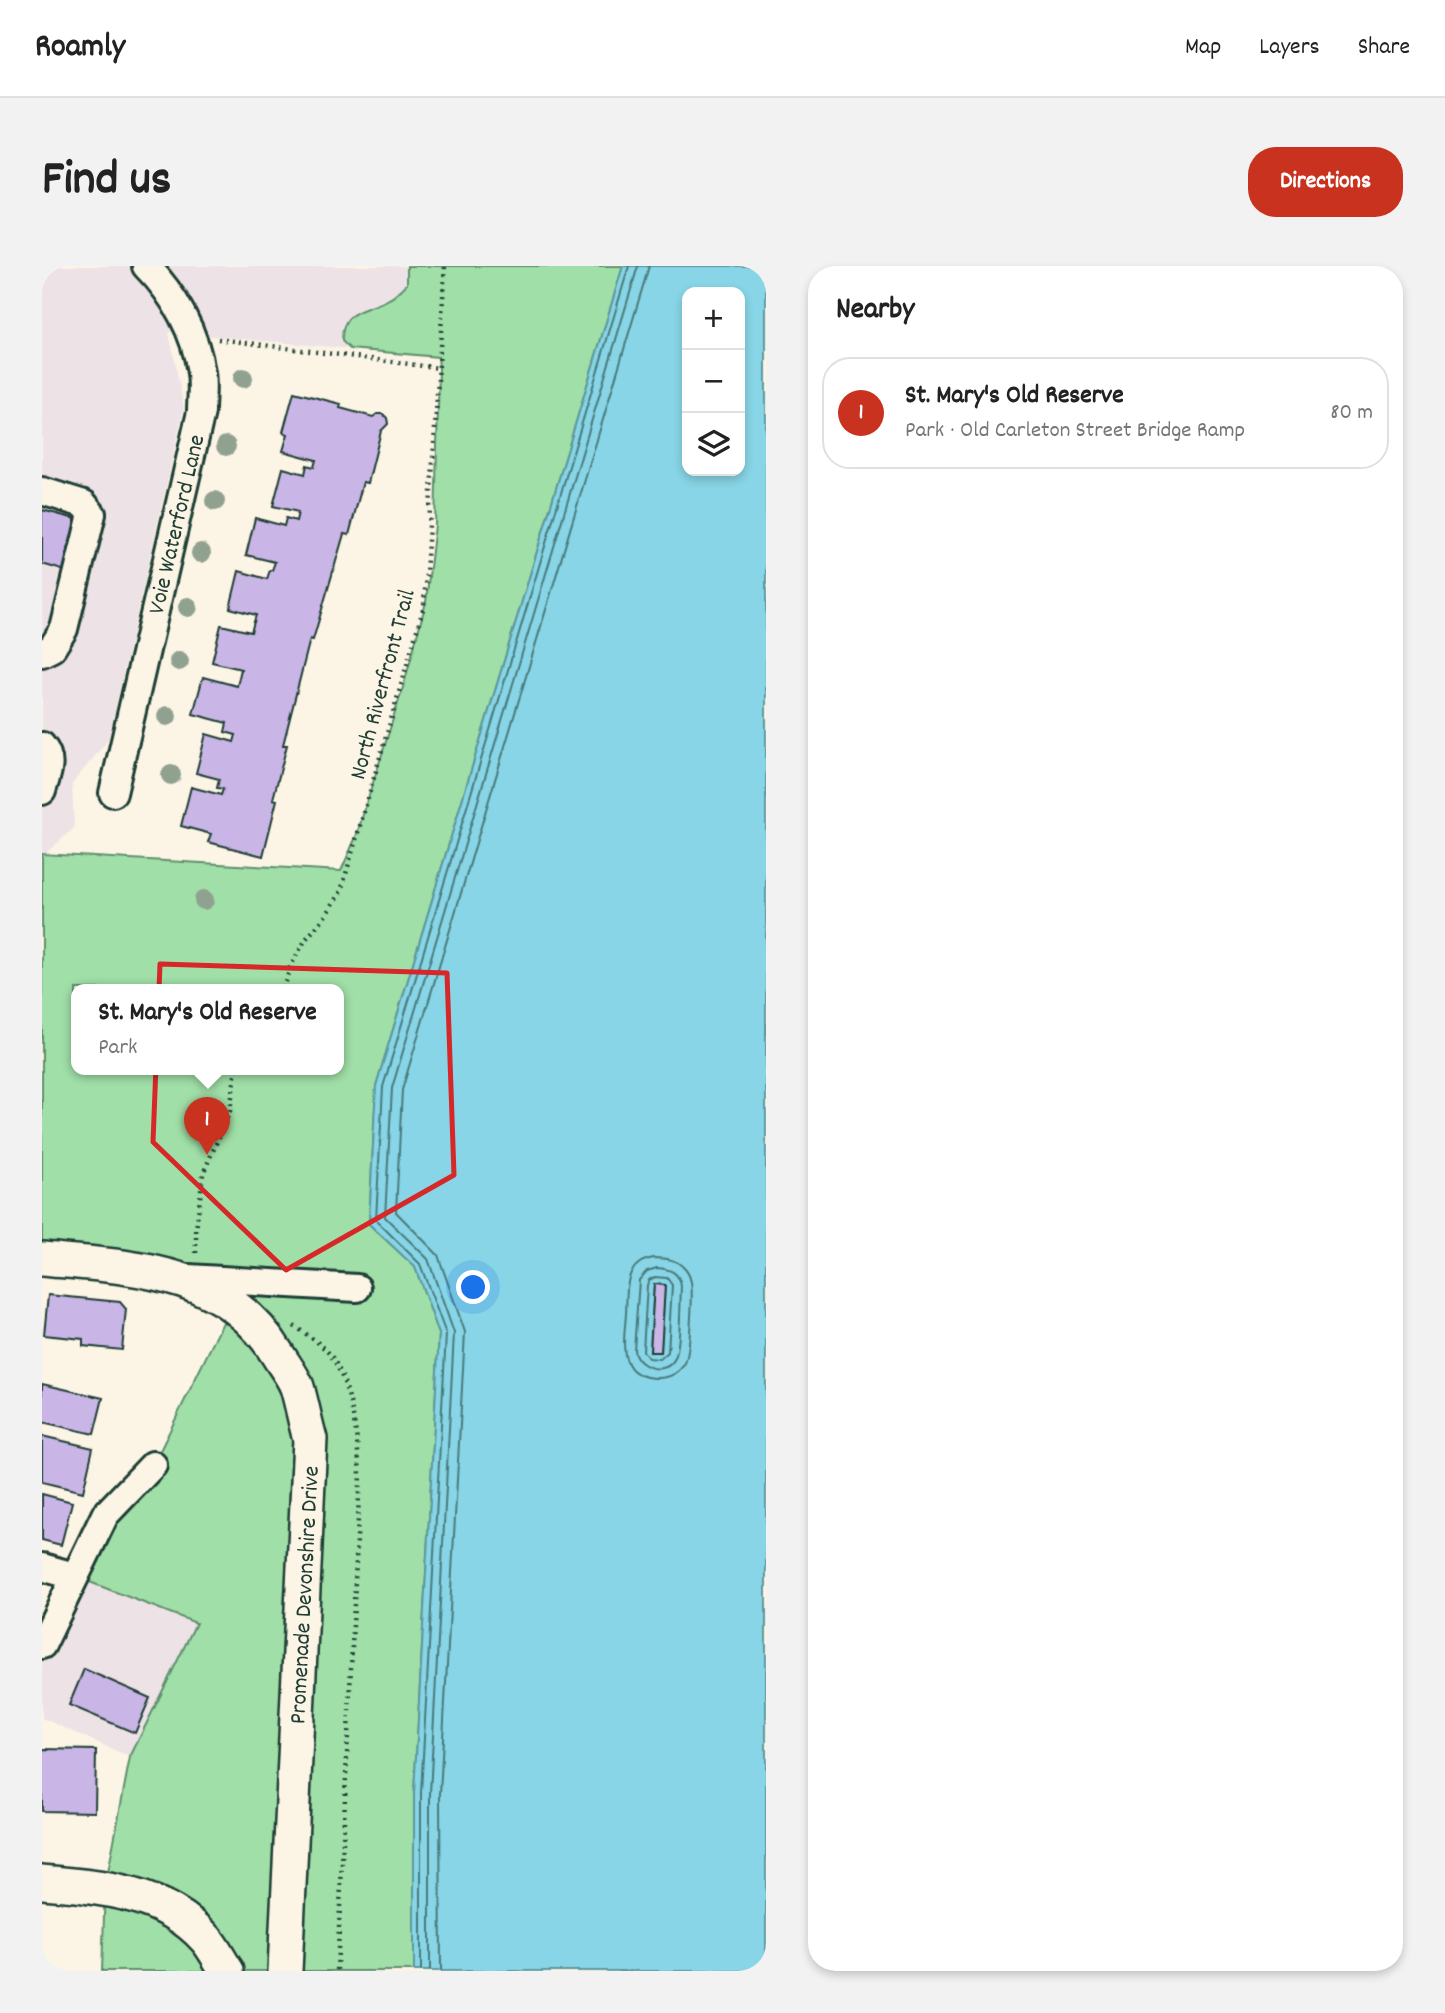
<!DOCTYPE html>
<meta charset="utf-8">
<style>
:root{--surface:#fff;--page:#f2f2f2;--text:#222;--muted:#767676;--line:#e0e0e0;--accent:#c8321e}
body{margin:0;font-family:Dekko,sans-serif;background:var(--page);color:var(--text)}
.controls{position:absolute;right:21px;top:21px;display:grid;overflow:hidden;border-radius:14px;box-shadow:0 4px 10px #0003}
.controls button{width:63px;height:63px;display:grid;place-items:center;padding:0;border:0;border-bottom:2px solid var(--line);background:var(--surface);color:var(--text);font:35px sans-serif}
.you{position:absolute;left:432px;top:1022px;width:24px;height:24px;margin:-18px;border:5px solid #fff;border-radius:50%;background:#1a73e8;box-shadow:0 0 0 10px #1a73e833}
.badge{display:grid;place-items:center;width:46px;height:46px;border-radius:50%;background:var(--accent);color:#fff;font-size:23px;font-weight:700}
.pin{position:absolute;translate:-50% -58px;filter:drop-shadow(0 2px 4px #0008)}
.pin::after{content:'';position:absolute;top:37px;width:24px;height:21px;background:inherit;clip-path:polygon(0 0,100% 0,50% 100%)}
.popup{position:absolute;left:29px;top:718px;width:273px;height:91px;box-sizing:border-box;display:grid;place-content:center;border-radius:14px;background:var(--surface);filter:drop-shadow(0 2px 5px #0005);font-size:23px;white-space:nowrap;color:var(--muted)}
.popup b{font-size:26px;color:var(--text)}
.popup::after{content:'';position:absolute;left:50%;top:100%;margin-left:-14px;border:14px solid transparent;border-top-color:var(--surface)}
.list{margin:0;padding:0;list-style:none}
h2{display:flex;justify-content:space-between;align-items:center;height:91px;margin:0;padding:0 28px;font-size:30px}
h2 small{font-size:23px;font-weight:400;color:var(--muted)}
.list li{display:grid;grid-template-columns:46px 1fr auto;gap:21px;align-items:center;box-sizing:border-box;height:112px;margin:0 14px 14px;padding:0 14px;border:2px solid var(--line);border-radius:28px}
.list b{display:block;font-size:26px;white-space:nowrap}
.list p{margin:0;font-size:23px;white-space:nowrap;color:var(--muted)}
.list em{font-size:23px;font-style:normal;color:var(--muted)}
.icon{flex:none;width:38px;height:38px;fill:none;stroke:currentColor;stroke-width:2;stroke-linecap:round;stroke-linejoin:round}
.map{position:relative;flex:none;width:724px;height:1705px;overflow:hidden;border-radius:28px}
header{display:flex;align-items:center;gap:42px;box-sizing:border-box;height:98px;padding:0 35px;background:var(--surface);border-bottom:2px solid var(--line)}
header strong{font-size:33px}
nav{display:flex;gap:38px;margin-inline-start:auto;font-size:24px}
.intro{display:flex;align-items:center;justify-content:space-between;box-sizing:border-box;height:168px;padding:0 42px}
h1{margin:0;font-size:49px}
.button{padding:18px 32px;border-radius:28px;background:var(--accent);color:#fff;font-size:24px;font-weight:700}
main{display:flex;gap:42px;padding:0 42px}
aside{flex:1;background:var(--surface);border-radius:28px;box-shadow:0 4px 10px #0003}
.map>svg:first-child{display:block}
.built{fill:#ede2e5}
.green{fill:#a0dfa7;stroke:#608e6e;stroke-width:2;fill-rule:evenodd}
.water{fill:#87d5e6;stroke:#5d989f;stroke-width:2;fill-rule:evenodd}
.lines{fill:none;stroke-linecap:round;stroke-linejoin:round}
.shore{stroke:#497a7b;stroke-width:2}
.building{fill:#c9b5e6;stroke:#1f3d34;stroke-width:2}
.minor-casing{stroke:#1f3d34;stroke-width:32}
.major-casing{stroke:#1f3d34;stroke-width:38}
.path{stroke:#1f3d34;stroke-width:4.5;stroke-dasharray:2 5;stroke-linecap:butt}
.minor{stroke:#fcf5e5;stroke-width:26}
.major{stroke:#fcf5e5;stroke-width:33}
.tree{fill:#91a190}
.marked{fill:none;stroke:#d62828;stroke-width:5;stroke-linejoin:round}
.labels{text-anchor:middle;stroke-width:6;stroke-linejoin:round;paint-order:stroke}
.street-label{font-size:24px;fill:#1f3d34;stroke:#fcf5e5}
</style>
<header>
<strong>Roamly</strong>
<nav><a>Map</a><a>Layers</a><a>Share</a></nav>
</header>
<div class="intro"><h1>Find us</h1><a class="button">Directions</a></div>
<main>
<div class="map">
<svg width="724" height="1705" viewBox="0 0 724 1705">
<rect width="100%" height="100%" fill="#fcf5e5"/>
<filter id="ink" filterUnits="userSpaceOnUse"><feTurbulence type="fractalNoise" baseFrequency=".0143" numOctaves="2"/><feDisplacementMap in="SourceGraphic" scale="14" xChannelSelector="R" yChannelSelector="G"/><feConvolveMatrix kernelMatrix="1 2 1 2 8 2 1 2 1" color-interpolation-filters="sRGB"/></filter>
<g filter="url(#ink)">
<g class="built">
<polygon points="0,0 402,0 397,91 127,66 142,142 66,474 30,518 32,562 3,588 0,588"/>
<polygon points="32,1310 154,1357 88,1491 0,1452 0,1379"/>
</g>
<path class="green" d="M365,0H581L334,820L327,958L373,1001L397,1068L372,1527V1705H60L63,1622L88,1491L154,1357L32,1310L111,1199L190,1038L0,993V588L299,605L314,571L362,418L384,336L393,259L397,102L396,91L308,83L300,75C299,42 324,46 347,33C354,30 359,23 365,18ZM34,723H296V803H34Z"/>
<path class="water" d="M581,0H724V1705H372V1527L397,1068L373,1001L327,958L334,820ZM645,26H698V205H645ZM612,1018L623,1019L619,1086L608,1085Z"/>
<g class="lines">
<g class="shore">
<path d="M612,992C624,992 634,993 642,1002C646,1006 648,1011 649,1016C651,1028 648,1087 643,1097C637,1107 627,1112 616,1112C574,1112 582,1077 584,1048C585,1034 583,1017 590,1005C595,997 603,993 612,992Z"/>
<path d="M615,1002C628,1003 637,1006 639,1020C638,1036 639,1079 633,1092C624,1111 595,1102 592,1084L597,1014L605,1005Z"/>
<polygon points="613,1011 625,1012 630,1019 626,1086 618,1093 606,1092 601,1085 605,1019 607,1014"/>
<polyline points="379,1705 379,1527 404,1068 378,998 334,954 341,821 587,0"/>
<polyline points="388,1705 388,1528 412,1067 386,993 343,951 350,822 596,0"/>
<polyline points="399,1705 398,1528 423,1066 396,989 354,946 360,824 607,0"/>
</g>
</g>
<g class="building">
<polygon points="252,126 299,138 298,142 331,151 335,148 341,148 345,152 346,158 339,165 326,217 321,216 307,269 302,268 271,374 268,373 241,479 245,479 231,533 235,534 221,590 166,576 169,568 139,560 149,521 179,529 181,523 175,522 177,513 154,507 164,468 192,476 194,469 183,466 185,457 151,448 161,411 195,420 199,403 170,396 179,359 209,366 214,349 188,342 197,305 225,313 228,304 230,304 233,296 204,289 213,252 242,260 244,252 254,255 256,246 231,240 241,202 263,208 265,199 272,201 274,194 241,185 246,168 241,166"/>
<polygon points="0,244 41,255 27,306 0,298"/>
<polygon points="612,1018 623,1019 619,1086 608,1086"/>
<polygon points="6,1029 78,1036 84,1043 80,1084 41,1080 41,1073 2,1069"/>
<polygon points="0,1118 61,1132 52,1168 0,1156"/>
<polygon points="0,1170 51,1182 41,1226 0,1216"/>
<polygon points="0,1228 30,1236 19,1279 0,1274"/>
<polygon points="42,1403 108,1432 93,1467 27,1439"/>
<polygon points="0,1483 54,1484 53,1546 0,1545"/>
</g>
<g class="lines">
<defs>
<g id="minor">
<polyline points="0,225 42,238 50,248 22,363 10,382 0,387"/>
<path d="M0,480C12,495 5,508 0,525"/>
<path id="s1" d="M71,527L159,146C159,134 161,120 159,107C154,67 132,28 104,0"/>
<polyline points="146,1012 315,1022"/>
<polyline points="0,1301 32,1310"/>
<polyline points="0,1379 63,1249 111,1199"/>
</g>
<g id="major">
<path d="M0,993C89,1001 185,1003 236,1089C242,1099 251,1110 255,1121C260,1138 263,1156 268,1173L243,1705"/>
<path d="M0,1616C59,1621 122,1626 164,1673C172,1682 178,1695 185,1705"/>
</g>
</defs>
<use href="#minor" class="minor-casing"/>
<use href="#major" class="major-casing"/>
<g class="path">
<polyline points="176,73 397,102"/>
<polyline points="242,723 248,701 264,673 282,652 299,625 382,340 403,0"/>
<polyline points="154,987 154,964 161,908 188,845 194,803"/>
<path d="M252,1060C267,1070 284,1080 293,1096C311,1129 315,1171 318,1208L295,1705"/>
</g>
<use href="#minor" class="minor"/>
<use href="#major" class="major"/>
</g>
<g class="tree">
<circle cx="201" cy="112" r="10"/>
<circle cx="184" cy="180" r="10"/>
<circle cx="173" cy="235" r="10"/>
<circle cx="159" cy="287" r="10"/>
<circle cx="146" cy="341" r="10"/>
<circle cx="137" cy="395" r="10"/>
<circle cx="125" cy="450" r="10"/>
<circle cx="129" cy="509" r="10"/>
<circle cx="162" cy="634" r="10"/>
</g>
</g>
<path class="marked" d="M118,698L405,707L412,909L244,1004L111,876Z"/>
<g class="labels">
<g class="street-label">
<text dy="8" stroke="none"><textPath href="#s1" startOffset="276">Voie Waterford Lane</textPath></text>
<text transform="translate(339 418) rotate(-75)" y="8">North Riverfront Trail</text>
<text transform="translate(261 1329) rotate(-87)" y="8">Promenade Devonshire Drive</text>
</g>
</g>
</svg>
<div class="controls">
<button>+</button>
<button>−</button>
<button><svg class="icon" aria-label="layers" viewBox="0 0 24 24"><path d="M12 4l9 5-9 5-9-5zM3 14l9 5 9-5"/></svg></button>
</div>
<div class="you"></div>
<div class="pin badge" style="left:165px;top:889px">1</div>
<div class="popup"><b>St. Mary's Old Reserve</b>Park</div>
</div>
<aside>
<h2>Nearby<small></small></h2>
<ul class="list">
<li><span class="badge">1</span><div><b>St. Mary's Old Reserve</b><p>Park · Old Carleton Street Bridge Ramp</p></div><em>80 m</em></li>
</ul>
</aside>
</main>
